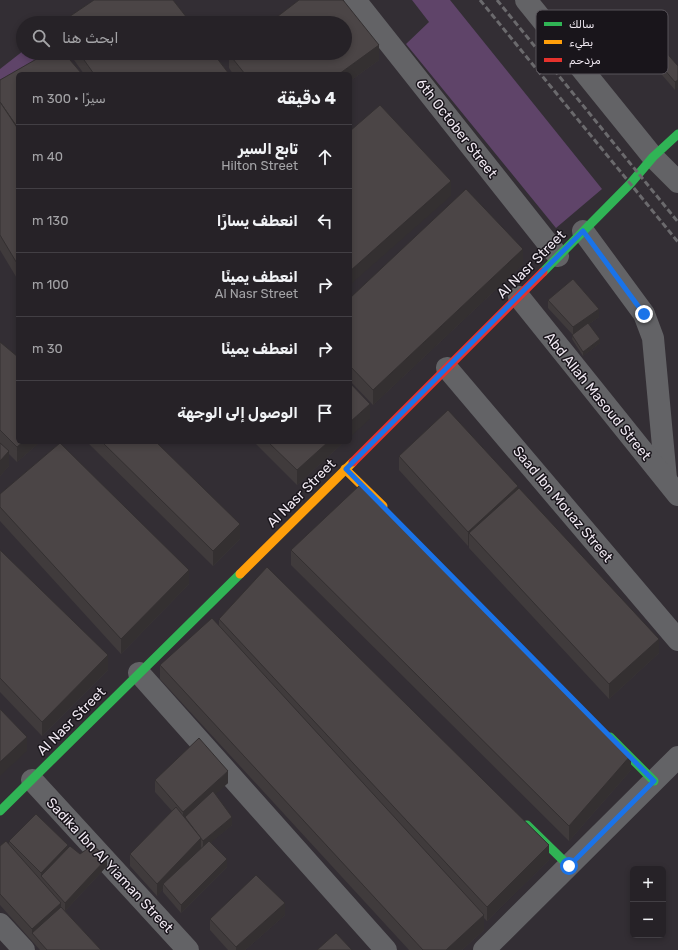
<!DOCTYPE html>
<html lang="ar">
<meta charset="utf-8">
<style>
:root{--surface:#262227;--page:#2e2a2f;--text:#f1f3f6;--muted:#a4a4a7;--line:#423f44}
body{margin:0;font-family:Rubik,"Noto Naskh Arabic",sans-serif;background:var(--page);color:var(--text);direction:rtl}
.controls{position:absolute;right:12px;bottom:12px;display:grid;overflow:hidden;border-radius:6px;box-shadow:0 2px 6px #0003}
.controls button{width:36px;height:36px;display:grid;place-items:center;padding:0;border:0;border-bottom:1px solid var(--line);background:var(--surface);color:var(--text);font:20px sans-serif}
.stop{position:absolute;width:12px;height:12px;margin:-9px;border:3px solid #1a73e8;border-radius:50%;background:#fff}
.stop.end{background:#1a73e8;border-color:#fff;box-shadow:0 1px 4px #0008}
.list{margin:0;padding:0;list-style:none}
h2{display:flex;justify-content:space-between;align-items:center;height:52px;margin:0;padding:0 16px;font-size:17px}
h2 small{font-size:13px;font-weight:400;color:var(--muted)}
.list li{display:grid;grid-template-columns:26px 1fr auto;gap:12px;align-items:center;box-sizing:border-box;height:64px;padding:0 16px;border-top:1px solid var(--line)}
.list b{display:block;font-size:15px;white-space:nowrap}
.list p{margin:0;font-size:13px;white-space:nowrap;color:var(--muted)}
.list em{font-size:13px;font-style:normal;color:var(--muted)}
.icon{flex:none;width:22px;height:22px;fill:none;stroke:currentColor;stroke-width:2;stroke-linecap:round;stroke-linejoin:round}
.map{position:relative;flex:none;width:678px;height:950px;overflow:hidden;direction:ltr}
.search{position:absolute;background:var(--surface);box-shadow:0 2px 6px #0003;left:16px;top:16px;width:336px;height:44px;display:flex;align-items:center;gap:10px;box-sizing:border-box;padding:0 14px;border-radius:22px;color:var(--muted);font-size:15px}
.panel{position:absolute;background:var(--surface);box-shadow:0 2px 6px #0003;left:16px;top:72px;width:336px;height:372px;border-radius:6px;direction:rtl}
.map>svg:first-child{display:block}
.green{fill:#5f4469}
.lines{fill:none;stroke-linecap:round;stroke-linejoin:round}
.street{stroke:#636366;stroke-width:22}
.fast{stroke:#30b455;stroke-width:9}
.slow{stroke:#ff9f0a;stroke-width:9}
.jam{stroke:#e5322d;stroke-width:9}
.rail{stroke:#6b6a6d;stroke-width:3;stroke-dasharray:6 3;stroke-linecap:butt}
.wall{fill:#403b3c}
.shaded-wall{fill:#343031}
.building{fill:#4b4546;stroke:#343031}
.route{stroke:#1a73e8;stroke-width:5}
.labels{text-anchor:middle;stroke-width:3;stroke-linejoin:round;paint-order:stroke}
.street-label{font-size:14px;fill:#eee7f0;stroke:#19151b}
.key{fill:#19151b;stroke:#59545b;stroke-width:1}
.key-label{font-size:11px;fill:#eee7f0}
</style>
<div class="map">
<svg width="678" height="950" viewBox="0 0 678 950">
<rect width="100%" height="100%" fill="#332e34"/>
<g class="green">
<polygon points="412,0 450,0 602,189 556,228 406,44 429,22"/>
<polygon points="23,51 23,53 56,53 18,74 0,90 0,69"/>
</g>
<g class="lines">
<g class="street">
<polyline points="355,0 558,256"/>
<polyline points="526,0 653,157 678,182"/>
<polyline points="583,231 644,314 653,338 666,479"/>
<polyline points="519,297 678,495"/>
<polyline points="447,368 678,640"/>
<polyline points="139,673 386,950"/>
<polyline points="32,780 188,950"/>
<polyline points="0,924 24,950"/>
<polyline points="484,950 678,757"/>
</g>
<g class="fast">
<polyline points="543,272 630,184 653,157 678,134"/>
<polyline points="610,737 654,781"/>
<polyline points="0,811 240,574"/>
<polyline points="527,825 569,866"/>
</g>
<g class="slow">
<polyline points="345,469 383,506"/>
<polyline points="240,574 353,462"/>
</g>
<polyline class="jam" points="353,462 543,272"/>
<g class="rail">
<polyline points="480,0 678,242"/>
<polyline points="497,0 678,222"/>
</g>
</g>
<g class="wall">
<polygon points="626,25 678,66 675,90 626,33"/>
<polygon points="69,53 213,53 229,74 84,74"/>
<polygon points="229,54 379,60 350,81 350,74 233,74 229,68"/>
<polygon points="18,74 18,280 0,250 0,80"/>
<polygon points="523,264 373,405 350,381 350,298"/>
<polygon points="548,300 599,317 589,324 600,343 583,356 572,339 573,335 548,308"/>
<polygon points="0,342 18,442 40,442 17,462 9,454 9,466 0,476"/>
<polygon points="87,442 156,442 240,539 213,566"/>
<polygon points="254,442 344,442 297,485"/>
<polygon points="399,456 518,489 659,653 609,699 469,548 469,544 468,546 399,470"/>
<polygon points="0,494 189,584 121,654 0,521"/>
<polygon points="0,550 108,670 42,736 0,692"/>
<polygon points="291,550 631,770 569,841 291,565"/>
<polygon points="219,619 549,860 487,921 484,918 484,930 462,950 409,950 160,679 160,665 219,625"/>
<polygon points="155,780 228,783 215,794 232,825 211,842 227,867 181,913 163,892 163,889 157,896 130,866 130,854 172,811 155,792"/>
<polygon points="9,841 68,848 107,866 65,911 101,950 40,950 0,905 0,846 9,844"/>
<polygon points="285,915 245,950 228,950 210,930 210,919"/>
</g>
<g class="shaded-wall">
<polygon points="379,45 379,60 350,81 350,74 339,74"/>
<polygon points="678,80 678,88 675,90 675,82"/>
<polygon points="451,181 451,196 350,285 350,271"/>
<polygon points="523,249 523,264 373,405 373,390"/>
<polygon points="599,309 599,317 573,335 573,327"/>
<polygon points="600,339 600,343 583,356 583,352"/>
<polygon points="370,404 370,419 350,437 350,422"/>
<polygon points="23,442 40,442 17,462 17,447"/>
<polygon points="328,442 344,442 297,485 297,470"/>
<polygon points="9,451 9,466 0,476 0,461"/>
<polygon points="518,486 518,501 469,533 469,544 468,546 468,532"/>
<polygon points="240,524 240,539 213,566 213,551"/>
<polygon points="189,570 189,584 121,654 121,639"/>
<polygon points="659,639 659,653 609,699 609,684"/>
<polygon points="108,655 108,670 42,736 42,722"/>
<polygon points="27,737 27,751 0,776 0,762"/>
<polygon points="631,755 631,770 569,841 569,826"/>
<polygon points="228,771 228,783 187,820 185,817 185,822 183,824 183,812"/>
<polygon points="232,817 232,825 203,849 203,841"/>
<polygon points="201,838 201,850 163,884 163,889 157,896 157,884"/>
<polygon points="68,845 68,853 41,876 41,881 41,873"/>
<polygon points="549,845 549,860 487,921 487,907"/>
<polygon points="107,858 107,866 65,911 65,903"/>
<polygon points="227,859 227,867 181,913 181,905"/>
<polygon points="61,903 61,915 32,933 32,929"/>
<polygon points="285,903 285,915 245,950 236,950 236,947"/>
<polygon points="484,915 484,930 462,950 446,950"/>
</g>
<g class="building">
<polygon points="94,0 173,0 191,23 60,23"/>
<polygon points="299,0 343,0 379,45 339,74 245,74 229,54 230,53 345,53 345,23 269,23"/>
<polygon points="635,17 678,66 678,80 675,82 626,25"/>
<polygon points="47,53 64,53 82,74 18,74 18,128 0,102 0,80"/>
<polygon points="79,53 213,53 229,74 94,74"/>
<polygon points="0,102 18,129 18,265 0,235"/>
<polygon points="380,105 451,181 350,271 350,131"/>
<polygon points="466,189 523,249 373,390 350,366 350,298"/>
<polygon points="573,279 599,309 573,327 548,300"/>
<polygon points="588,323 600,339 583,352 572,335"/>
<polygon points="0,342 18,357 18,442 23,442 17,447 0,430"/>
<polygon points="350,383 370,404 350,422"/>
<polygon points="448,410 518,486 468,532 399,456"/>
<polygon points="102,442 156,442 240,524 213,551"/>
<polygon points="268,442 328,442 297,470"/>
<polygon points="0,443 9,451 0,461"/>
<polygon points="60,443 189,570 121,639 0,507 0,494"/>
<polygon points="361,484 631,755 569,826 291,550"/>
<polygon points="519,488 659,639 609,684 469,533"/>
<polygon points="0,550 108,655 42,722 0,678"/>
<polygon points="267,567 549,845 487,907 219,619"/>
<polygon points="212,618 484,915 446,950 423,950 160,665"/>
<polygon points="0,709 27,737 0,762"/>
<polygon points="199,738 228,771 183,812 155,780"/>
<polygon points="213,791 232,817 203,841 185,817"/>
<polygon points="176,807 201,838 157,884 130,854"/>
<polygon points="36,814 68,845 41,873 9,841"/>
<polygon points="6,841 61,903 32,929 0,894 0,846"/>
<polygon points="209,841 227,859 181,905 163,884"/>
<polygon points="93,845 107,858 65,903 41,876 70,846 80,854"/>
<polygon points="256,875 285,903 236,947 210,919"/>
<polygon points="61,907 101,950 47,950 32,933"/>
<polygon points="336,933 352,950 317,950"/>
</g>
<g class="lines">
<polyline class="route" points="569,866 654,781 346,469 583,231 644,314"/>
</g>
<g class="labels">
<g class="street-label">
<text transform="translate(457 128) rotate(52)" y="5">6th October Street</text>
<text transform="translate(531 264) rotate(-45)" y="5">Al Nasr Street</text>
<text transform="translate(598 396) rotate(51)" y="5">Abd Allah Masoud Street</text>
<text transform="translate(301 493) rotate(-45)" y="5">Al Nasr Street</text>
<text transform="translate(563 504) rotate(50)" y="5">Saad Ibn Mouaz Street</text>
<text transform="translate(71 721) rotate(-45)" y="5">Al Nasr Street</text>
<text transform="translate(110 865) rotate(47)" y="5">Sadika Ibn Al Yiaman Street</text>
</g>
</g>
<rect x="536" y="10" width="132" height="64" rx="6" class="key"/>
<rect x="544" y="22" width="18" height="4" fill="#30b455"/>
<rect x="544" y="40" width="18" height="4" fill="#ff9f0a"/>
<rect x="544" y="58" width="18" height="4" fill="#e5322d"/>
<g class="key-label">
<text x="569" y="28">سالك</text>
<text x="569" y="46">بطيء</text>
<text x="569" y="64">مزدحم</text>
</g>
</svg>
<div class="controls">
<button>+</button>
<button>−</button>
</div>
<div class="stop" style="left:569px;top:866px"></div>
<div class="stop end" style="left:644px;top:314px"></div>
<div class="search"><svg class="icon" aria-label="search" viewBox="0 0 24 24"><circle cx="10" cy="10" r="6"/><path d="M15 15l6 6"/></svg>ابحث هنا</div>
<section class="panel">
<h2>4 دقيقة<small>سيرًا · 300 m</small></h2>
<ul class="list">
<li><svg class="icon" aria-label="ahead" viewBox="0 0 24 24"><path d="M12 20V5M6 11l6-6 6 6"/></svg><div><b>تابع السير</b><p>Hilton Street</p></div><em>40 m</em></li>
<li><svg class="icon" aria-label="left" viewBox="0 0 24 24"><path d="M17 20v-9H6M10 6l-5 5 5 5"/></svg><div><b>انعطف يسارًا</b></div><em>130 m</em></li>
<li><svg class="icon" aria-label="right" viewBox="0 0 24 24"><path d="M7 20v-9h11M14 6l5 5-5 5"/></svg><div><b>انعطف يمينًا</b><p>Al Nasr Street</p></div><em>100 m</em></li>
<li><svg class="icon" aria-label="right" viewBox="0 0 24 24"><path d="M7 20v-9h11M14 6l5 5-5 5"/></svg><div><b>انعطف يمينًا</b></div><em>30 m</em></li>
<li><svg class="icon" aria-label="arrive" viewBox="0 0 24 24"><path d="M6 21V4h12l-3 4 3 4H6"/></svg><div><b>الوصول إلى الوجهة</b></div></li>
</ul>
</section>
</div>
